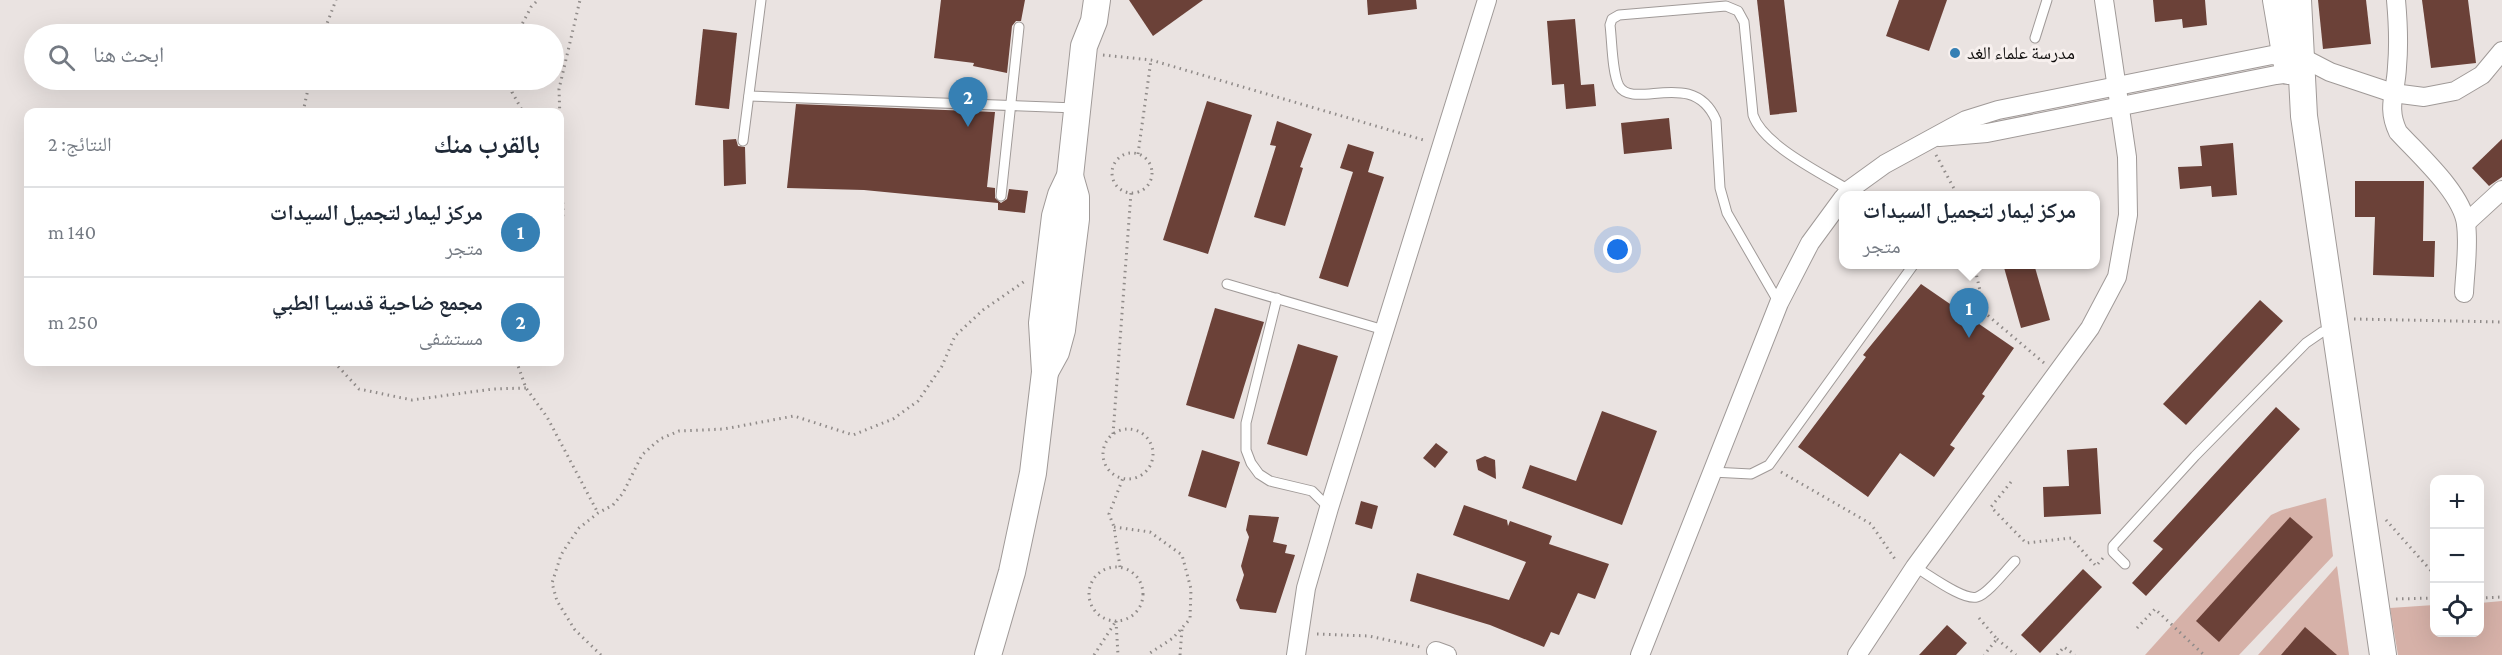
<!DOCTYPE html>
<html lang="ar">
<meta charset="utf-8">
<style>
:root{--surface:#fff;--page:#f2f2f3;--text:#1f2937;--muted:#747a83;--line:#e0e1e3;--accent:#3680b4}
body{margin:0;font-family:"Crimson Pro","Noto Naskh Arabic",serif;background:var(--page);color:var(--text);direction:rtl}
.controls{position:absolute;right:18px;bottom:18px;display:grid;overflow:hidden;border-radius:12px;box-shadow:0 6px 24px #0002}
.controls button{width:54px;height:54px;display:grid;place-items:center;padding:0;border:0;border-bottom:2px solid var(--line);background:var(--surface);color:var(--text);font:30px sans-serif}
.you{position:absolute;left:1618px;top:250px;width:21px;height:21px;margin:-15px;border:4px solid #fff;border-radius:50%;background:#1a73e8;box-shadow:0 0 0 9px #1a73e833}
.badge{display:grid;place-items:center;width:39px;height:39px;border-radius:50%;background:var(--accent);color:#fff;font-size:20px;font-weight:700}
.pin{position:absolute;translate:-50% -50px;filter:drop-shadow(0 2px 3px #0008)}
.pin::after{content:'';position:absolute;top:32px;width:21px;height:18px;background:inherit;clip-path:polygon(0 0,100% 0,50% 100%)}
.popup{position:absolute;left:1839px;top:191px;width:261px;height:78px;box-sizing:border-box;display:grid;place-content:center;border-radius:12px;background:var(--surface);filter:drop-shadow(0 2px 4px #0005);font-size:20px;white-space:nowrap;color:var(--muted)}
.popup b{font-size:22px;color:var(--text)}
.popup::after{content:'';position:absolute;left:50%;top:100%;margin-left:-12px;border:12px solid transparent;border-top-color:var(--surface)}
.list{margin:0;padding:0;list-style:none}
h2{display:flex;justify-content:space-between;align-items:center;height:78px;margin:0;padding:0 24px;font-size:26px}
h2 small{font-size:20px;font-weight:400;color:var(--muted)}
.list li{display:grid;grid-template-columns:39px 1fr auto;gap:18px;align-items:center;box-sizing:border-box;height:90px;padding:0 24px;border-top:2px solid var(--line)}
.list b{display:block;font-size:22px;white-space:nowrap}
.list p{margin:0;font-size:20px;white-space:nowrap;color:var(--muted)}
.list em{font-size:20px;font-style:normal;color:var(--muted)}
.icon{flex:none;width:33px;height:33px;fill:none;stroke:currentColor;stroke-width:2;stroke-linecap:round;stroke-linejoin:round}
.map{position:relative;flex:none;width:2502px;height:655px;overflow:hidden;direction:ltr}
.search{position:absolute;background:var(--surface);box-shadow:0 6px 24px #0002;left:24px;top:24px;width:540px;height:66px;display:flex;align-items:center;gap:15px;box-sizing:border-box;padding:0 21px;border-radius:33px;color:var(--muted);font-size:22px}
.panel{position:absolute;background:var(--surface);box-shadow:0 6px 24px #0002;left:24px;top:108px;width:540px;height:258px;border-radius:12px;direction:rtl}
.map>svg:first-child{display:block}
.green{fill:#d6b1a8}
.building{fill:#6b4138}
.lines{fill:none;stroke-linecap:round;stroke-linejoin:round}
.lane-casing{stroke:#a09a98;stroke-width:11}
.street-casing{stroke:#a09a98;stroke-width:20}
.secondary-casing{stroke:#a09a98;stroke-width:28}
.path{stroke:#908b89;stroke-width:3;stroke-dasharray:1.5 4.5;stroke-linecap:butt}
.lane{stroke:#fff;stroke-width:9}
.street{stroke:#fff;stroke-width:18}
.secondary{stroke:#fff;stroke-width:26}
.poi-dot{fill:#3680b4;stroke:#f7f0ee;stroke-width:2}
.labels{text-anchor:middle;stroke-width:6;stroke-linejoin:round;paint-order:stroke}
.poi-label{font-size:18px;fill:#0f0d0c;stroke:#f7f0ee;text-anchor:start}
</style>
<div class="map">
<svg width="2502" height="655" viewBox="0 0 2502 655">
<rect width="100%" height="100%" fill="#eae3e1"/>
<g class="green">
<polygon points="2326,498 2333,556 2239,655 2145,655 2271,515 2282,510"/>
<polygon points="2337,566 2349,655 2258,655"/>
<polygon points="2502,601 2502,655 2398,655 2390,608 2434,605 2434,632 2480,632 2480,603"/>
</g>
<g class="building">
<polygon points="941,0 1025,0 1021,21 1016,21 1012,26 1007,73 973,66 974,63 934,58"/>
<polygon points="1129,0 1203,0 1153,36"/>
<polygon points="1367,0 1416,0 1417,9 1368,15"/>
<polygon points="1757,0 1784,0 1797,112 1770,115"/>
<polygon points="1899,0 1947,0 1929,51 1886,36"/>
<polygon points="2153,0 2205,0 2207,25 2183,28 2182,19 2155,22"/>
<polygon points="2318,0 2366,0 2371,44 2323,49"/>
<polygon points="2422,0 2468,0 2476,63 2431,68"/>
<polygon points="1575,19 1581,85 1594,84 1596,106 1566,109 1564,84 1552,85 1547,21"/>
<polygon points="703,29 737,33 729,109 695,105"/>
<polygon points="1207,101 1252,115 1208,254 1163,240"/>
<polygon points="796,104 995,112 987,187 995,188 995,198 1001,203 1007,199 1009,189 1028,191 1025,213 998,210 998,203 864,190 787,188"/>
<polygon points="1669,118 1672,149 1624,154 1621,123"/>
<polygon points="1277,121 1312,134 1300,167 1303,168 1285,226 1254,217 1276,146 1270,145"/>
<polygon points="736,139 738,146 745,147 746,184 724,186 723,140"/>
<polygon points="2502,139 2502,177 2489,186 2472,168"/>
<polygon points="2233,143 2237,195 2212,197 2211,186 2180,189 2178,167 2202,166 2200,146"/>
<polygon points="1348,144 1374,152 1368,172 1384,177 1348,287 1319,278 1353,172 1340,168"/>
<polygon points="2355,181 2424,181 2423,241 2435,241 2434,277 2373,275 2375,217 2355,217"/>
<polygon points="2003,264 2034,264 2050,320 2021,328"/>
<polygon points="1921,284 2014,348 1982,394 1985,396 1950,445 1955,448 1934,477 1900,453 1868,497 1798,447 1866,357 1863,355"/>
<polygon points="2260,300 2283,321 2186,425 2163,404"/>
<polygon points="1215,308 1264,322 1234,419 1186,405"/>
<polygon points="1298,344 1338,356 1307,456 1267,444"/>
<polygon points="2276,407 2300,429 2146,596 2132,583 2163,549 2153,541"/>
<polygon points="1602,411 1657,431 1622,525 1522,488 1530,465 1576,481"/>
<polygon points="1436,443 1448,452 1435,468 1423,458"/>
<polygon points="2097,448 2101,514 2044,517 2043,487 2069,486 2067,450"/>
<polygon points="1202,450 1240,462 1226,508 1188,496"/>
<polygon points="1485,456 1495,460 1496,479 1478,470 1476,460"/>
<polygon points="1361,501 1378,506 1372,529 1355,524"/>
<polygon points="1464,505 1507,520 1508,526 1510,521 1552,536 1549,544 1609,564 1595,599 1578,593 1559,635 1551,632 1544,647 1490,625 1410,601 1417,573 1509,600 1526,562 1453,535"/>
<polygon points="1249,515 1279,517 1273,542 1287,545 1285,553 1295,555 1276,613 1240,609 1236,600 1244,575 1241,566 1249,537 1246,530"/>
<polygon points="2290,517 2313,537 2219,642 2196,621"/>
<polygon points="2083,569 2102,587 2040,653 2021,635"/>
<polygon points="1947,625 1967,643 1956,655 1919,655"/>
<polygon points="2305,627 2337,655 2281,655"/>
</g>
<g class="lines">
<defs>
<g id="lane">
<polyline points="2035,38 2047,0"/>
<polyline points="749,96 1076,108"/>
<polyline points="743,141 761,0"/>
<polyline points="1001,196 1019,27"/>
<polyline points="1227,284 1384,330"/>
<polyline points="1277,298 1246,423 1246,450 1251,463 1259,474 1270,481 1312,491 1329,508"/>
<path d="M1779,303L1727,213L1720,188L1716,120C1693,67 1634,111 1619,86C1612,73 1612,40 1610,25L1612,19L1619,15L1726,6L1738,11L1744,22L1753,115C1763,145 1821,173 1849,190"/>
<polyline points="1712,472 1751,474 1769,465 1914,264"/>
<polyline points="2125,564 2113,552 2113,546 2195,456 2306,343 2322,332 2335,330"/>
<path d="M1915,567C1928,574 1963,601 1977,597C1988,594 2006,570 2015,561"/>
</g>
<g id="street">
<path d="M2396,0C2398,22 2399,45 2397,67C2396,93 2386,107 2398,132C2419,155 2462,193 2466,224C2469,246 2465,271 2464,293"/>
<polyline points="1939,137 1987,133 2276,75 2301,72"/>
<polyline points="1845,196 1849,190 1885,164 1951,128 1966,120 1998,110 2272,55 2301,57 2330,72 2393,93 2424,97 2455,91 2482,75 2502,51"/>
<polyline points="2466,223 2502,190"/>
<polyline points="1436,651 1447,655"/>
<polyline points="1296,655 1306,588 1329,508 1487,0"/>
<polyline points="1640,655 1779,303 1810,243 1843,198"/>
<polyline points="1857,655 1915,567 2090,328 2117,277 2128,215 2127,157 2104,0"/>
</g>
<g id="secondary">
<polyline points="2276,0 2288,71"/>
<polyline points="2298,0 2304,116 2383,655"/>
<polyline points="1045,372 1056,352 1062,330 1076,219 1076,197 1070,176"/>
<polyline points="988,655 1012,572 1033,473 1045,372 1042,323 1055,216 1061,195 1070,176 1084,46 1094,21 1097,0"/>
</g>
</defs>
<use href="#lane" class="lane-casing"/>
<use href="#street" class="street-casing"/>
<use href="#secondary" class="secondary-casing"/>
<g class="path">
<polyline points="323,34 336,0"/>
<polyline points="517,34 531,7 538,0"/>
<polyline points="1103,55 1151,60 1427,141"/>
<polyline points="511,80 512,92 523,112"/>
<polyline points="303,112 310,80"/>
<circle cx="1132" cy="173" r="20"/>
<polyline points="1138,154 1151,60"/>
<polyline points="1936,155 1958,196"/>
<polyline points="560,246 563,213 559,89 580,0"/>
<polyline points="1974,264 1985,313 2044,363"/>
<polyline points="2354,319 2502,322"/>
<polyline points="334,362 359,389 412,400 493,389 526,388"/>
<polyline points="519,362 517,363 526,388 547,417 598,513"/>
<circle cx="1128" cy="454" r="25"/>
<polyline points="1113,434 1131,193"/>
<polyline points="1781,472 1871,524 1897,562"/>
<polyline points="2011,482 1991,507 2026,543 2071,538 2096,566 2103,558"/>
<polyline points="2386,520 2434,574"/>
<polyline points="1114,527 1150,532 1182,555 1191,589 1190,619 1173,638 1147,655"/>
<circle cx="1116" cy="594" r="27"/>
<polyline points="1120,567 1114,527 1109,514 1123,478"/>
<polyline points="2480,598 2502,597"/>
<polyline points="2396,599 2434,598"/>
<polyline points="1979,618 1997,639 1984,655"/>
<polyline points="1116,621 1118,655"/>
<polyline points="2137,628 2155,609 2204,655"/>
<polyline points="1317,634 1369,636 1420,647"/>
<polyline points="1997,639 2016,655"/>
<polyline points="601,655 575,630 557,601 552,583 561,555 566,547 579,528 598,513 613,505 623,493 642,455 660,439 679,431 724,429 794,416 853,435 893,419 918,401 942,366 955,336 983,310 1025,281"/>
<polyline points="1094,655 1116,621"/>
<polyline points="1180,655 1182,629"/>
<polyline points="2057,655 2064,647 2075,655"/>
</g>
<use href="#lane" class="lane"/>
<use href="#street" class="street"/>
<use href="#secondary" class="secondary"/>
</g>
<circle class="poi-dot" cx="1955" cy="53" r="6"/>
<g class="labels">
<g class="poi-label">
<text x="1967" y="59">مدرسة علماء الغد</text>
</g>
</g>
</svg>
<div class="controls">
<button>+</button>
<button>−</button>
<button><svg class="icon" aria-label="locate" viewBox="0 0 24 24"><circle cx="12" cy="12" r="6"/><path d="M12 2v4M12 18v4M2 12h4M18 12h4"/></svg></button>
</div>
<div class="you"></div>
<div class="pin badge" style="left:1969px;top:338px">1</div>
<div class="popup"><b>مركز ليمار لتجميل السيدات</b>متجر</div>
<div class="pin badge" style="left:968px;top:127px">2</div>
<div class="search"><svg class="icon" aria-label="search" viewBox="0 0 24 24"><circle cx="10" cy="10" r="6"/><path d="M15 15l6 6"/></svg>ابحث هنا</div>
<section class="panel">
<h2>بالقرب منك<small>النتائج: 2</small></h2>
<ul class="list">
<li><span class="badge">1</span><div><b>مركز ليمار لتجميل السيدات</b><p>متجر</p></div><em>140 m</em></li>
<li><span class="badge">2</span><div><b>مجمع ضاحية قدسيا الطبي</b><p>مستشفى</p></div><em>250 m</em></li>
</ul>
</section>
</div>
